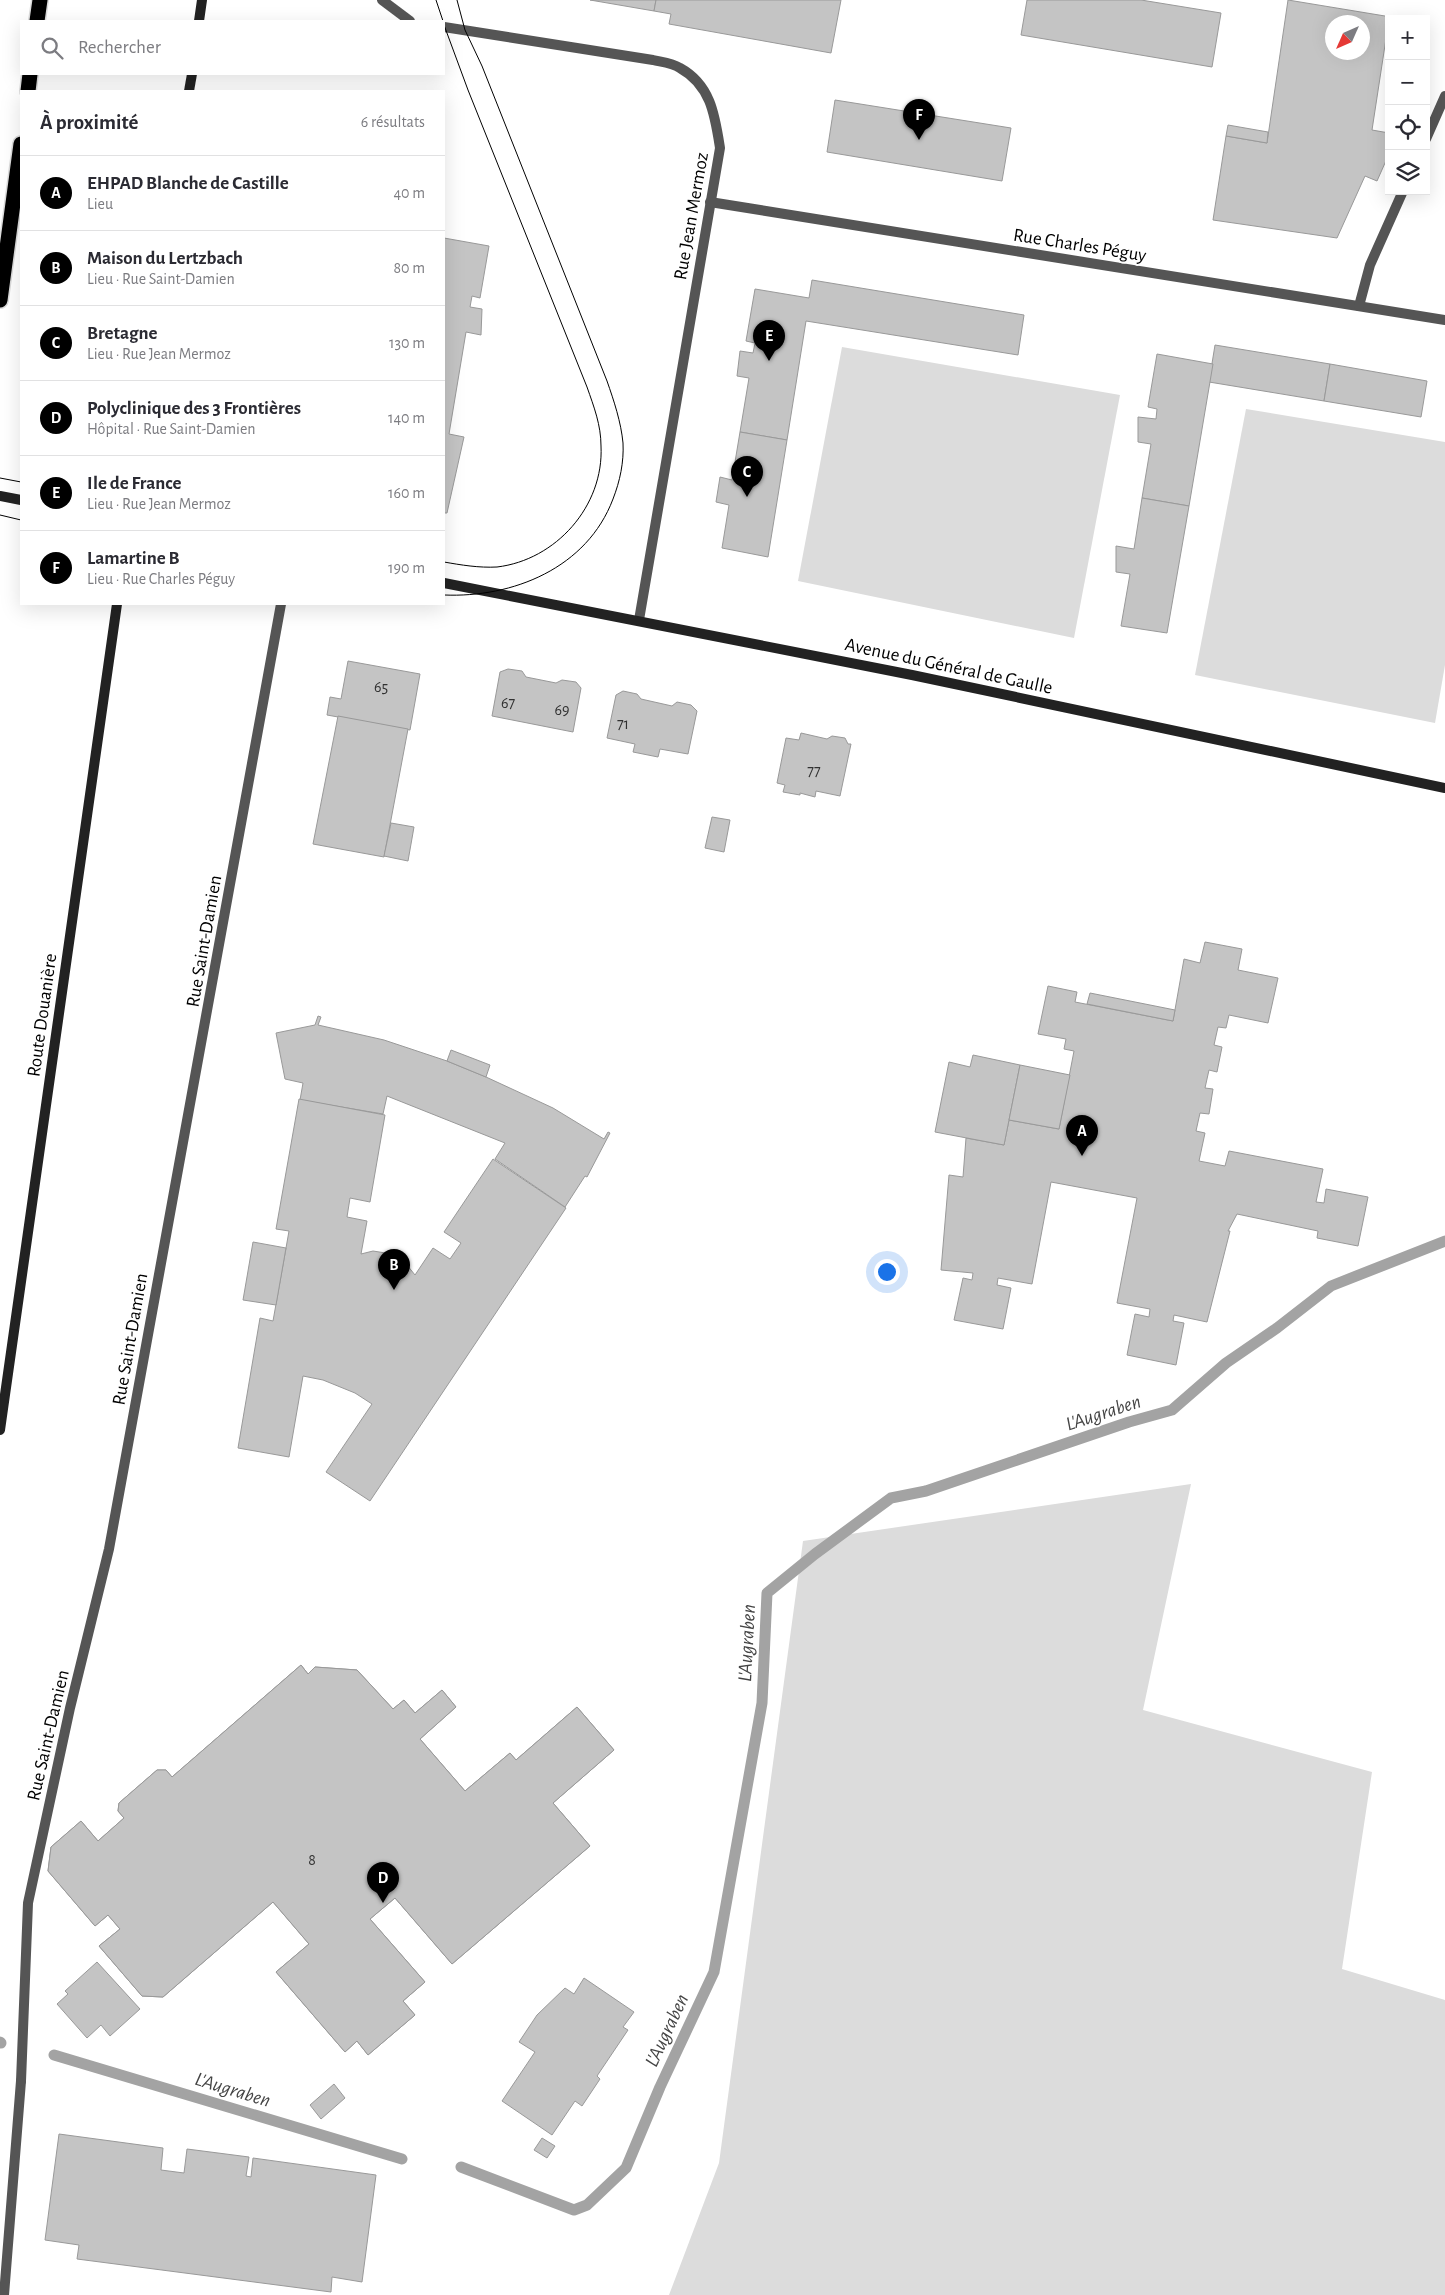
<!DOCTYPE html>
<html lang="fr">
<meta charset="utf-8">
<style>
:root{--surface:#fff;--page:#f2f2f3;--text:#2b2b33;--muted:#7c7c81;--line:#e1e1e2;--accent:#000}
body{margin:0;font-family:"Alegreya Sans",sans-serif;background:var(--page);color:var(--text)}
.controls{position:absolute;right:15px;top:15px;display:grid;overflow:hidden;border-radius:0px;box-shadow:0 5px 20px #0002}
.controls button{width:45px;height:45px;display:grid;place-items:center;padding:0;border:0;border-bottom:1px solid var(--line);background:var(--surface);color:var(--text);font:25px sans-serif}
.compass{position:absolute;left:1325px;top:15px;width:45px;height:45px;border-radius:50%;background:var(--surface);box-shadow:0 5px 20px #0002;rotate:225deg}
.you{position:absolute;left:886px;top:1271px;width:18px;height:18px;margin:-12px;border:4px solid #fff;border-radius:50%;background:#1a73e8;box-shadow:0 0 0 8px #1a73e833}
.badge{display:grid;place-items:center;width:32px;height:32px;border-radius:50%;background:var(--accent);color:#fff;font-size:16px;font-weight:700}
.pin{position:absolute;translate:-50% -41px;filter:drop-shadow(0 1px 2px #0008)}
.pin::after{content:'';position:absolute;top:26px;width:18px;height:15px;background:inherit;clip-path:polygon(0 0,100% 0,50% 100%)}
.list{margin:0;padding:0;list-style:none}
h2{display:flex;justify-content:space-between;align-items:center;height:65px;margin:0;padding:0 20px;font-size:21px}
h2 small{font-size:16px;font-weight:400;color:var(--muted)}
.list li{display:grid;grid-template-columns:32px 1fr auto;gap:15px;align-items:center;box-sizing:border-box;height:75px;padding:0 20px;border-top:1px solid var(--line)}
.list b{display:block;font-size:19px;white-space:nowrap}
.list p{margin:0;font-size:16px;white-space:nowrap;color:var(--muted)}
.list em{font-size:16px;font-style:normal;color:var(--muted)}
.icon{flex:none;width:28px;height:28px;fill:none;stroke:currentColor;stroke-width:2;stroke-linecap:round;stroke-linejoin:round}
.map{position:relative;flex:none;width:1445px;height:2295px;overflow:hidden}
.search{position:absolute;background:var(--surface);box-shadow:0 5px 20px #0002;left:20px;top:20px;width:425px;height:55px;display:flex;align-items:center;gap:12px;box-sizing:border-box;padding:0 18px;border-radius:0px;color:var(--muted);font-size:19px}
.panel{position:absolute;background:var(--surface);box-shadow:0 5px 20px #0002;left:20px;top:90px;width:425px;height:515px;border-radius:0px}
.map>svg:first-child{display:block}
.green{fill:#dcdcdc}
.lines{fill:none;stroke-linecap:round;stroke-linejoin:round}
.stream{stroke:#a3a3a3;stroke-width:11}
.building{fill:#c4c4c4;stroke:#999;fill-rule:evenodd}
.highway-casing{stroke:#dbdbdb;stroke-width:18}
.lane{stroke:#555;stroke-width:10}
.street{stroke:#555;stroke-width:10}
.secondary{stroke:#222;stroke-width:10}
.highway{stroke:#000;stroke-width:15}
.tram{stroke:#000;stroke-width:1}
.labels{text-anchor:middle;stroke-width:4;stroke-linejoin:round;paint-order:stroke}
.number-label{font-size:16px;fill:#313131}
.street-label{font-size:19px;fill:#000;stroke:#fff}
.water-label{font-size:20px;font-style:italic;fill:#444;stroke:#fff}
</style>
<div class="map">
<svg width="1445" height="2295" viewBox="0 0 1445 2295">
<rect width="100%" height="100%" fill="#fff"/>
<g class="green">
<polygon points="842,347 1120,395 1074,638 798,581"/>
<polygon points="1246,409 1445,442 1445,665 1435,723 1195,675"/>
<polygon points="1191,1484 1143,1710 1372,1772 1342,1969 1445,2000 1445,2295 669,2295 719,2163 803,1541"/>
</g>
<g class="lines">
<g class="stream">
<polyline points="0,2042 1,2043"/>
<polyline points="54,2055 402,2159"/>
<polyline points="461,2167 574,2210 587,2205 626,2168 660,2087 714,1972 762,1703 767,1593 815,1554 891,1498 926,1491 1129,1422 1172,1410 1226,1363 1277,1328 1331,1286 1445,1241"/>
</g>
</g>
<g class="building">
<polygon points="590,0 656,0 654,11"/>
<polygon points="656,0 841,0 831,53 669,24 671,14 654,11"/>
<polygon points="1027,0 1141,0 1221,13 1212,67 1021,35"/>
<path d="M1288,0L1391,17L1389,19L1372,130L1389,133V154L1377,181L1365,176L1337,238L1213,220L1226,136L1267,143ZM1332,22H1362V52H1332Z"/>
<polygon points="835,100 1011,128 1002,181 827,152"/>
<polygon points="1228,125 1268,132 1267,143 1226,136"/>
<polygon points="444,238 489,246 480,298 472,296 470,307 482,309 481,335 466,332 449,434 464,437 447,513 444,513"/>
<polygon points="812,280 1024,315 1018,355 806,321 787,440 740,432 749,378 737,376 740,351 753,353 755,343 746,341 755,289 809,298"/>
<polygon points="1215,345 1330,364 1324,401 1209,382"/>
<polygon points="1157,354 1213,364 1189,506 1142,498 1151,444 1138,442 1138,417 1156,419 1157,409 1148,407"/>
<polygon points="1330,364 1427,381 1421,417 1324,401"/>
<polygon points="740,432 787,440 768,557 722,548 729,505 716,502 720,477 732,480"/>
<polygon points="1142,498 1189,506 1167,633 1121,626 1130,574 1116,572 1116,546 1134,549"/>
<polygon points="348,661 420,674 410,730 327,715 330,697 341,699"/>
<polygon points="508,669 522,671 526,677 556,683 562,680 576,682 581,688 573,732 492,716 500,672"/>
<polygon points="623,691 637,694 641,699 672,706 677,702 691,705 697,711 688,754 660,749 658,757 633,752 635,744 607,738 616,695"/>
<polygon points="338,716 408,729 384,857 313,844"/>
<polygon points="801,733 827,739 832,736 845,738 848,744 851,744 840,796 816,791 815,797 800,793 800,795 783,792 785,785 777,783 786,738 799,740"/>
<polygon points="712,817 730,820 724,852 705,848"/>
<polygon points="391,823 414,827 408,861 384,856"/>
<polygon points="1205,942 1242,949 1238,970 1278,978 1268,1023 1229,1015 1226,1028 1218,1027 1214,1045 1222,1047 1217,1072 1209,1070 1205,1088 1213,1089 1209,1114 1200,1113 1196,1131 1205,1133 1199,1161 1225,1166 1229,1151 1323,1169 1316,1202 1324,1203 1326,1189 1368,1197 1358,1246 1317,1238 1318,1231 1237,1214 1228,1231 1230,1231 1207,1322 1174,1315 1173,1321 1184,1323 1176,1365 1127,1355 1135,1314 1149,1317 1150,1309 1117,1303 1137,1198 1051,1182 1032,1284 998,1278 997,1285 1011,1288 1003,1329 954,1320 963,1278 972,1280 973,1273 941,1270 949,1175 963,1177 966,1138 1004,1145 1009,1120 1059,1129 1074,1051 1064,1049 1066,1039 1038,1034 1048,986 1077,992 1075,1002 1173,1021 1184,959 1200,963"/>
<polygon points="1090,993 1175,1010 1173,1021 1087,1004"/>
<polygon points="318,1016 321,1017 318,1025 384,1040 447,1061 486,1077 553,1108 604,1139 608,1132 610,1133 587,1177 585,1176 565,1207 495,1159 505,1143 387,1096 383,1114 300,1100 303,1083 285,1079 276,1033 315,1025"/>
<polygon points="451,1050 490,1065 486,1077 447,1061"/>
<polygon points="973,1055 1020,1065 1004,1145 935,1132 949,1062 970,1067"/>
<polygon points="1020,1065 1070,1075 1059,1129 1009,1120"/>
<polygon points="299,1099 385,1115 370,1202 350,1198 347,1217 367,1221 361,1254 373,1251 392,1254 403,1260 415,1275 433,1248 450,1259 461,1243 444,1232 493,1159 566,1208 370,1501 326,1472 372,1404 355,1393 323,1380 303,1376 289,1457 238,1448 260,1318 273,1321 286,1248 289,1231 276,1229"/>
<polygon points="253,1242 286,1248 276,1305 243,1300"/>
<path d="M301,1665L308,1674L315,1667L357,1670L393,1709L404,1700L415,1713L442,1690L456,1707L420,1739L465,1791L510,1753L516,1760L577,1707L614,1750L553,1803L590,1846L452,1964L395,1898L370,1919L425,1982L403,2001L415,2015L368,2055L357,2041L345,2052L276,1972L309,1944L273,1902L163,1997L142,1996L99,1946L120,1929L108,1915L95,1926L48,1871L51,1847L81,1821L98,1841L124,1818L118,1811L119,1803L157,1770H166L172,1777ZM406,1788L433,1819L417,1833L427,1844L382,1883L384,1885L360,1907L356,1903L335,1921L299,1880Z"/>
<polygon points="301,1665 308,1674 315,1667 357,1670 393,1709 404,1700 415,1713 442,1690 456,1707 420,1739 465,1791 510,1753 516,1760 577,1707 614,1750 553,1803 590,1846 452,1964 395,1898 370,1919 425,1982 403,2001 415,2015 368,2055 357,2041 345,2052 276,1972 309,1944 273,1902 163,1997 142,1996 99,1946 120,1929 108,1915 95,1926 48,1871 51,1847 81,1821 98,1841 124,1818 118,1811 119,1803 157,1770 166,1770 172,1777"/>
<polygon points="97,1962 140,2009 110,2036 101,2025 87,2038 57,2004 68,1994 65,1991"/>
<polygon points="584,1978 634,2012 623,2027 628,2030 597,2076 600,2079 582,2106 575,2101 552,2135 502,2101 535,2052 519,2042 537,2015 565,1988 574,1994"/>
<polygon points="334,2084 345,2098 321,2119 310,2105"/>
<polygon points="59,2134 163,2148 161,2170 184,2173 187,2149 249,2157 246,2176 251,2177 253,2158 376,2175 362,2282 332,2277 331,2292 77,2259 79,2245 45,2240"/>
<polygon points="542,2138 555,2146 547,2158 534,2150"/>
</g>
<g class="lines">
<defs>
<g id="highway">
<polyline points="37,21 40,0"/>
<polyline points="28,91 30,74"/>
<polyline points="0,300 21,144"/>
</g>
</defs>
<use href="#highway" class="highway-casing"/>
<polyline class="lane" points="4,2295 21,2081"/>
<g class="street">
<polyline points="382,0 410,21"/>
<path d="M444,27L653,60C661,62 672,63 680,68C711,85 715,116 720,148L639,620"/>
<polyline points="1426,139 1445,96"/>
<polyline points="710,202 1445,320"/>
<polyline points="1359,306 1370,265 1403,191"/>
<polyline points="21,2081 28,1903 70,1708 109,1549 281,604"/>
</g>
<g class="secondary">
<polyline points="199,21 202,0"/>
<polyline points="189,91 192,74"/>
<polyline points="0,496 21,500"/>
<polyline points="444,583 912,675 1445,788"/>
<polyline points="0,1430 117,604"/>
</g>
<use href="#highway" class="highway"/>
<g class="tram">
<polyline points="436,0 443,21"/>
<path d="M444,25L468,90L587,387C594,407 601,425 601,446C604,506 556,560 497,567C479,568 461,565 444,562"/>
<polyline points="0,478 21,482"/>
<polyline points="0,515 21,520"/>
<path d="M444,595C513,598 587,568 613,499C620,481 624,462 623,443C621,422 614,401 607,381L482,66L465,30L457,0"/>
</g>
</g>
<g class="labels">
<g class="number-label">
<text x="381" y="692">65</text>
<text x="508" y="708">67</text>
<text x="562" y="715">69</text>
<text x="623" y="729">71</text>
<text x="814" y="776">77</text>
<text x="312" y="1865">8</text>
</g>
<g class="street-label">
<text transform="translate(690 216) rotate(-80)" y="7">Rue Jean Mermoz</text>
<text transform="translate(1080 244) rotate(9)" y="7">Rue Charles Péguy</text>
<text transform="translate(949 665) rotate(12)" y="7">Avenue du Général de Gaulle</text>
<text transform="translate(203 941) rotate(-80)" y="7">Rue Saint-Damien</text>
<text transform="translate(41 1015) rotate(-82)" y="7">Route Douanière</text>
<text transform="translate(129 1339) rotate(-80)" y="7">Rue Saint-Damien</text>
<text transform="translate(47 1735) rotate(-77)" y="7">Rue Saint-Damien</text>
</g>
<g class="water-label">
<text transform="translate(1103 1412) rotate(-18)" y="7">L'Augraben</text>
<text transform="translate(746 1643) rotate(-87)" y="7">L'Augraben</text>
<text transform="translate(666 2030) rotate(-65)" y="7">L'Augraben</text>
<text transform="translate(233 2089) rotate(17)" y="7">L'Augraben</text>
</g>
</g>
</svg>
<div class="controls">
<button>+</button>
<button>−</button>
<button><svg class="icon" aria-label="locate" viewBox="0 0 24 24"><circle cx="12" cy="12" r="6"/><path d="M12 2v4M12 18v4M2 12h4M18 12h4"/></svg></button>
<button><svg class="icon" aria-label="layers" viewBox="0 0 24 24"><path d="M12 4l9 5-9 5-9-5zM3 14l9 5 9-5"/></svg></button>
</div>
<svg class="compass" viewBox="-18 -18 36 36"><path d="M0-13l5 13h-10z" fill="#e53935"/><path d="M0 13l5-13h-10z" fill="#7c7c81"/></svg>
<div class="you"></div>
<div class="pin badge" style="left:1082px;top:1156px">A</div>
<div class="pin badge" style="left:394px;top:1290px">B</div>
<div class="pin badge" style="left:747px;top:497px">C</div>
<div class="pin badge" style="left:383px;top:1903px">D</div>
<div class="pin badge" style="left:769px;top:361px">E</div>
<div class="pin badge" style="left:919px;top:140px">F</div>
<div class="search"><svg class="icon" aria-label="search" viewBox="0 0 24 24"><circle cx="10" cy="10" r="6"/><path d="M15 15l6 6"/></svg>Rechercher</div>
<section class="panel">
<h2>À proximité<small>6 résultats</small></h2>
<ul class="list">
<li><span class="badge">A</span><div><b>EHPAD Blanche de Castille</b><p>Lieu</p></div><em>40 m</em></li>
<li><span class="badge">B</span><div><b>Maison du Lertzbach</b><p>Lieu · Rue Saint-Damien</p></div><em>80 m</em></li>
<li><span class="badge">C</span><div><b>Bretagne</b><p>Lieu · Rue Jean Mermoz</p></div><em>130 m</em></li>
<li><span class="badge">D</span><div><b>Polyclinique des 3 Frontières</b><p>Hôpital · Rue Saint-Damien</p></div><em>140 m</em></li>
<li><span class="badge">E</span><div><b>Ile de France</b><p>Lieu · Rue Jean Mermoz</p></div><em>160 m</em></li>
<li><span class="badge">F</span><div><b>Lamartine B</b><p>Lieu · Rue Charles Péguy</p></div><em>190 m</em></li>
</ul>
</section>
</div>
